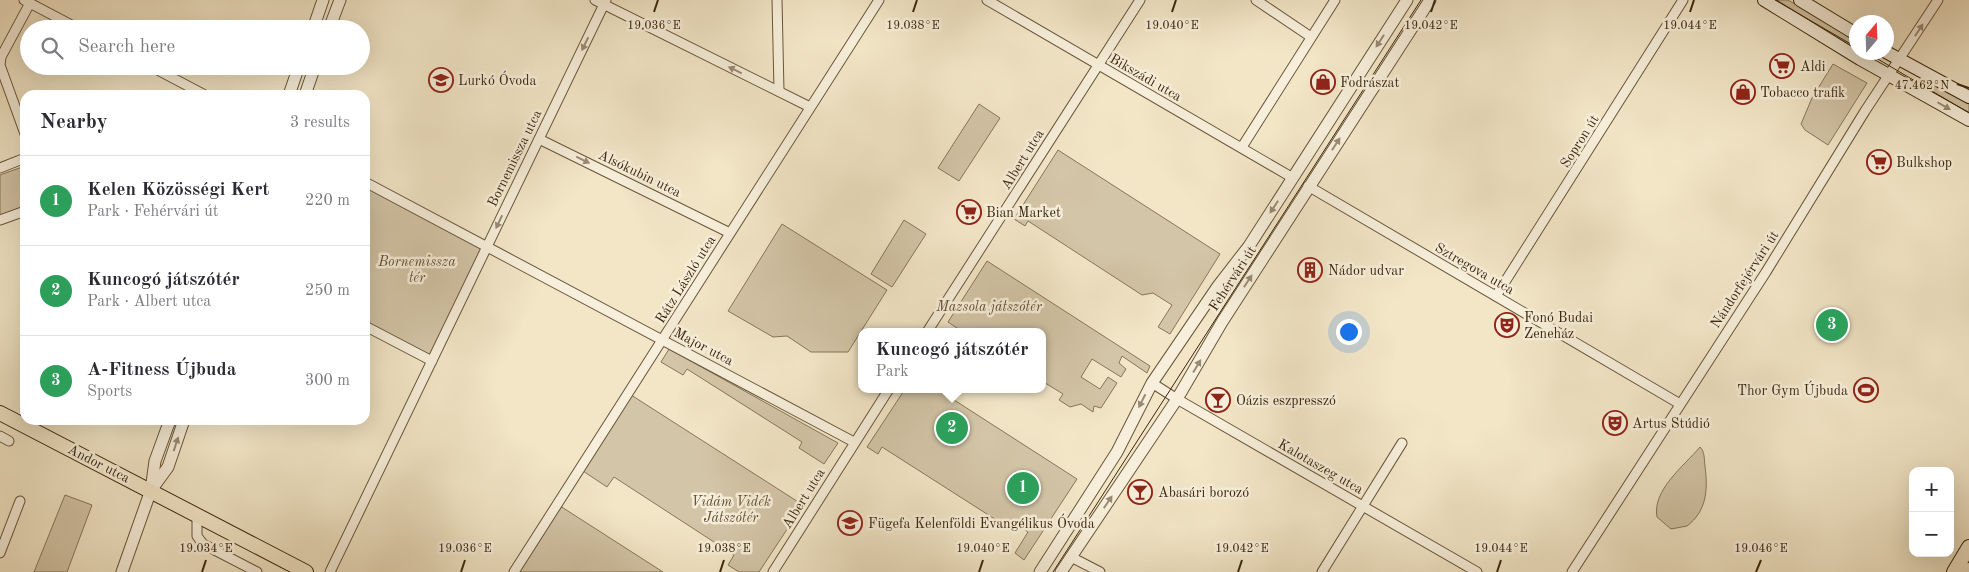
<!DOCTYPE html>
<meta charset="utf-8">
<style>
:root{--surface:#fff;--page:#f7f7f7;--text:#2b2b33;--muted:#7c7c81;--line:#e1e1e2;--accent:#8f2418}
body{margin:0;font-family:"Old Standard TT",serif;background:var(--page);color:var(--text)}
.controls{position:absolute;right:15px;bottom:15px;display:grid;overflow:hidden;border-radius:10px;box-shadow:0 5px 20px #0002}
.controls button{width:45px;height:45px;display:grid;place-items:center;padding:0;border:0;border-bottom:1px solid var(--line);background:var(--surface);color:var(--text);font:25px sans-serif}
.compass{position:absolute;left:1849px;top:15px;width:45px;height:45px;border-radius:50%;background:var(--surface);box-shadow:0 5px 20px #0002;rotate:19deg}
.you{position:absolute;left:1348px;top:331px;width:18px;height:18px;margin:-12px;border:4px solid #fff;border-radius:50%;background:#1a73e8;box-shadow:0 0 0 8px #1a73e833}
.badge{display:grid;place-items:center;width:32px;height:32px;border-radius:50%;background:var(--accent);color:#fff;font-size:16px;font-weight:700}
.pin{position:absolute;translate:-50% -50%;border:2px solid #fff;box-shadow:0 1px 5px #0006}
.popup{position:absolute;left:858px;top:328px;width:188px;height:65px;box-sizing:border-box;display:grid;place-content:center;border-radius:10px;background:var(--surface);filter:drop-shadow(0 1px 4px #0005);font-size:16px;white-space:nowrap;color:var(--muted)}
.popup b{font-size:19px;color:var(--text)}
.popup::after{content:'';position:absolute;left:50%;top:100%;margin-left:-10px;border:10px solid transparent;border-top-color:var(--surface)}
.list{margin:0;padding:0;list-style:none}
h2{display:flex;justify-content:space-between;align-items:center;height:65px;margin:0;padding:0 20px;font-size:21px}
h2 small{font-size:16px;font-weight:400;color:var(--muted)}
.list li{display:grid;grid-template-columns:32px 1fr auto;gap:15px;align-items:center;box-sizing:border-box;height:90px;padding:0 20px;border-top:1px solid var(--line)}
.list b{display:block;font-size:19px;white-space:nowrap}
.list p{margin:0;font-size:16px;white-space:nowrap;color:var(--muted)}
.list em{font-size:16px;font-style:normal;color:var(--muted)}
.icon{flex:none;width:28px;height:28px;fill:none;stroke:currentColor;stroke-width:2;stroke-linecap:round;stroke-linejoin:round}
.map{position:relative;flex:none;width:1969px;height:572px;overflow:hidden}
.search{position:absolute;background:var(--surface);box-shadow:0 5px 20px #0002;left:20px;top:20px;width:350px;height:55px;display:flex;align-items:center;gap:12px;box-sizing:border-box;padding:0 18px;border-radius:28px;color:var(--muted);font-size:19px}
.panel{position:absolute;background:var(--surface);box-shadow:0 5px 20px #0002;left:20px;top:90px;width:350px;height:335px;border-radius:15px}
.map>svg:first-child{display:block}
.green{fill:#d3c5a7;stroke:#877659}
.lines{fill:none;stroke-linecap:round;stroke-linejoin:round}
.minor-casing{stroke:#69563a;stroke-width:11}
.tertiary-casing{stroke:#69563a;stroke-width:13}
.secondary-casing{stroke:#3b260b;stroke-width:14}
.primary-casing{stroke:#3b260b;stroke-width:16}
.minor{stroke:#f7efdb;stroke-width:9}
.tertiary{stroke:#f7efdb;stroke-width:11}
.secondary{stroke:#f7efdb;stroke-width:12}
.primary{stroke:#f2e6c7;stroke-width:14}
.tram{stroke:#3b260b;stroke-width:1}
.oneway{fill:#998a73}
.ticks{fill:none;stroke:#3b260b;stroke-width:2}
.labels{text-anchor:middle;stroke-width:5;stroke-linejoin:round;paint-order:stroke}
.poi-label{font-size:14px;fill:#3b260b;stroke:#f7efdb;text-anchor:start}
.street-label{font-size:14px;fill:#3b260b;stroke:#f7efdb}
.park-label{font-size:14px;font-style:italic;fill:#614e32;stroke:#f7efdb}
.ticks-label{font-size:12px;text-anchor:middle;fill:#3b260b;stroke:#f7efdb;stroke-width:5;stroke-linejoin:round;paint-order:stroke}
</style>
<div class="map">
<svg width="1969" height="572" viewBox="0 0 1969 572">
<rect width="100%" height="100%" fill="#f2e6c7"/>
<filter id="stains"><feTurbulence type="fractalNoise" baseFrequency=".004" numOctaves="4"/><feColorMatrix values="0 0 0 0 .2 0 0 0 0 .09 0 0 0 0 .02 0 0 0 .5 -.17"/></filter>
<radialGradient id="worn" r=".72"><stop offset=".6" stop-color="#630" stop-opacity="0"/><stop offset="1" stop-color="#630" stop-opacity=".3"/></radialGradient>
<g class="green">
<polygon points="1771,0 1788,0 1856,40 1856,49"/>
<polygon points="1833,64 1867,83 1828,145 1805,130 1801,124 1812,98"/>
<polygon points="1925,78 1969,104 1969,114 1921,86"/>
<polygon points="979,104 1000,118 959,181 938,168"/>
<polygon points="1058,150 1220,254 1170,334 1158,327 1172,305 1153,293 1142,295 1028,221 1025,226 1014,219"/>
<polygon points="25,166 25,207 0,215 0,175"/>
<polygon points="365,182 487,247 432,361 365,326"/>
<polygon points="904,220 926,234 892,287 871,274"/>
<polygon points="782,224 887,290 848,352 811,352 787,336 773,337 728,311"/>
<polygon points="987,261 1150,366 1147,373 1122,356 1119,363 1126,369 1121,377 1092,359 1081,377 1100,389 1108,377 1117,383 1101,408 1094,406 1093,412 1081,404 1070,407 1059,400 1063,394 1042,381 1042,332 963,332 948,322"/>
<polygon points="669,349 838,443 824,464 799,448 802,442 687,369 683,375 661,362"/>
<polygon points="905,389 937,389 1077,479 1024,560 1015,553 1028,532 1011,521 1001,523 882,447 878,454 867,447"/>
<polygon points="628,393 803,505 759,572 739,572 728,565 734,555 614,477 607,487 580,469"/>
<path d="M1700,447C1705,452 1704,459 1705,466C1708,489 1707,511 1687,526L1671,529L1657,517C1652,490 1684,466 1700,447Z"/>
<polygon points="65,495 92,505 67,572 34,572"/>
<polygon points="557,504 663,572 514,572"/>
</g>
<g class="lines">
<defs>
<g id="minor">
<polyline points="24,0 79,29"/>
<polyline points="595,0 810,107"/>
<polyline points="777,0 779,91"/>
<polyline points="987,0 1293,178"/>
<polyline points="1256,0 1311,37"/>
<polyline points="150,66 205,95"/>
<polyline points="25,134 0,65 1,57 30,3"/>
<polyline points="539,139 730,233"/>
<polyline points="1242,147 1335,0"/>
<polyline points="0,168 25,158"/>
<polyline points="365,182 854,442"/>
<polyline points="1308,186 1680,404"/>
<polyline points="0,220 25,211"/>
<polyline points="1496,296 1683,0"/>
<polyline points="365,326 432,361"/>
<polyline points="927,332 1140,0"/>
<polyline points="1152,383 1177,399 1477,572"/>
<polyline points="0,436 9,441"/>
<polyline points="197,514 197,536 203,544 257,572"/>
<polyline points="0,553 20,501"/>
<polyline points="1071,557 1100,572"/>
<polyline points="330,572 606,0"/>
<polyline points="514,572 879,0"/>
<polyline points="773,572 889,389"/>
<polyline points="1322,572 1402,443"/>
<polyline points="1572,572 1766,272 1865,111 1938,0"/>
</g>
<g id="tertiary">
<polyline points="313,29 323,0"/>
<polyline points="329,29 340,0"/>
<polyline points="289,95 299,66"/>
<polyline points="305,95 315,66"/>
<polyline points="152,489 168,467 184,420"/>
<polyline points="122,572 151,490 155,461 170,420"/>
<polyline points="1040,572 1117,452 1152,383 1218,286 1249,246 1407,0"/>
<polyline points="1061,572 1177,399 1222,322 1430,0"/>
</g>
<g id="secondary">
<polyline points="1764,0 1860,59 1969,120"/>
<polyline points="1800,0 1856,34"/>
<polyline points="1886,52 1969,97"/>
</g>
<g id="primary">
<polyline points="0,413 306,572"/>
<polyline points="1954,572 1969,547"/>
<polyline points="1968,572 1969,570"/>
</g>
</defs>
<use href="#minor" class="minor-casing"/>
<use href="#tertiary" class="tertiary-casing"/>
<use href="#secondary" class="secondary-casing"/>
<use href="#primary" class="primary-casing"/>
<use href="#minor" class="minor"/>
<use href="#tertiary" class="tertiary"/>
<use href="#secondary" class="secondary"/>
<use href="#primary" class="primary"/>
<g class="tram">
<polyline points="1775,0 1856,47"/>
<polyline points="1866,52 1969,113"/>
<polyline points="1053,572 1421,0"/>
</g>
</g>
<defs><path id="oneway-solid" d="M-6-.8H1V-3.2L6.5 0L1 3.2V.8H-6Z" transform="scale(1.25)"/></defs>
<g class="oneway">
<use href="#oneway-solid" transform="translate(1919 30) rotate(-57)"/>
<use href="#oneway-solid" transform="translate(1380 41) rotate(123)"/>
<use href="#oneway-solid" transform="translate(585 44) rotate(116)"/>
<use href="#oneway-solid" transform="translate(735 70) rotate(-154)"/>
<use href="#oneway-solid" transform="translate(1944 106) rotate(30)"/>
<use href="#oneway-solid" transform="translate(1336 144) rotate(-57)"/>
<use href="#oneway-solid" transform="translate(583 160) rotate(26)"/>
<use href="#oneway-solid" transform="translate(1274 207) rotate(123)"/>
<use href="#oneway-solid" transform="translate(499 222) rotate(115)"/>
<use href="#oneway-solid" transform="translate(1248 281) rotate(-57)"/>
<use href="#oneway-solid" transform="translate(1197 366) rotate(-59)"/>
<use href="#oneway-solid" transform="translate(1142 401) rotate(117)"/>
<use href="#oneway-solid" transform="translate(176 444) rotate(-72)"/>
<use href="#oneway-solid" transform="translate(1108 502) rotate(-56)"/>
</g>
<path class="ticks" d="M654,12L658,0M913,12L917,0M1172,12L1176,0M1431,12L1435,0M1690,12L1694,0M1957,84L1969,88M202,572L206,560M461,572L465,560M720,572L724,560M979,572L983,560M1238,572L1242,560M1497,572L1501,560M1756,572L1761,560"/>
<defs>
<symbol id="supermarket-ring" viewBox="-11 -11 22 22"><circle r="9.5" fill="#f7efdb" stroke="#8f2418" stroke-width="1.5"/><path d="M-6-5.5h2.5l.6 2H6L4.5 2H-2.5L-4.4-4H-6ZM-1.5 3.2a1.3 1.3 0 1 0 .1 0ZM3 3.2a1.3 1.3 0 1 0 .1 0Z" fill="#8f2418"/></symbol>
<symbol id="school-ring" viewBox="-11 -11 22 22"><circle r="9.5" fill="#f7efdb" stroke="#8f2418" stroke-width="1.5"/><path d="M0-5L7-2L0 1L-7-2ZM-4 1L0 2.5L4 1V4Q0 6-4 4Z" fill="#8f2418"/></symbol>
<symbol id="shop-ring" viewBox="-11 -11 22 22"><circle r="9.5" fill="#f7efdb" stroke="#8f2418" stroke-width="1.5"/><path d="M-5-2.5h2.3a2.7 3.5 0 0 1 5.4 0H5L5.5 6h-11ZM-1.5-2.5h3a1.5 2.3 0 0 0-3 0Z" fill="#8f2418"/></symbol>
<symbol id="building-ring" viewBox="-11 -11 22 22"><circle r="9.5" fill="#f7efdb" stroke="#8f2418" stroke-width="1.5"/><path d="M-4-6H4V6H1V3H-1V6H-4ZM-2.5-4.3h1.7v1.8h-1.7ZM.8-4.3h1.7v1.8H.8ZM-2.5-1h1.7V.8h-1.7ZM.8-1h1.7V.8H.8Z" fill="#8f2418"/></symbol>
<symbol id="theatre-ring" viewBox="-11 -11 22 22"><circle r="9.5" fill="#f7efdb" stroke="#8f2418" stroke-width="1.5"/><path d="M-5-5.5Q0-4 5-5.5V0Q5 5 0 6Q-5 5-5 0ZM-3.3-2.5H-1v1.5H-3.3ZM1-2.5H3.3v1.5H1ZM-2.8 1Q0 5.5 2.8 1Z" fill="#8f2418"/></symbol>
<symbol id="stadium-ring" viewBox="-11 -11 22 22"><circle r="9.5" fill="#f7efdb" stroke="#8f2418" stroke-width="1.5"/><path d="M0-5a6.5 5 0 1 0 0 10a6.5 5 0 1 0 0-10ZM-3.5-1.8h7v3.6h-7Z" fill="#8f2418"/></symbol>
<symbol id="bar-ring" viewBox="-11 -11 22 22"><circle r="9.5" fill="#f7efdb" stroke="#8f2418" stroke-width="1.5"/><path d="M-6-5H6L.8 .8V4.5H3.5V6h-7V4.5H-.8V.8Z" fill="#8f2418"/></symbol>
</defs>
<g fill-rule="evenodd">
<use href="#supermarket-ring" x="1768" y="52" width="28" height="28"/>
<use href="#school-ring" x="427" y="66" width="28" height="28"/>
<use href="#shop-ring" x="1309" y="68" width="28" height="28"/>
<use href="#shop-ring" x="1729" y="78" width="28" height="28"/>
<use href="#supermarket-ring" x="1865" y="148" width="28" height="28"/>
<use href="#supermarket-ring" x="955" y="198" width="28" height="28"/>
<use href="#building-ring" x="1296" y="256" width="28" height="28"/>
<use href="#theatre-ring" x="1493" y="311" width="28" height="28"/>
<use href="#stadium-ring" x="1852" y="376" width="28" height="28"/>
<use href="#bar-ring" x="1204" y="386" width="28" height="28"/>
<use href="#theatre-ring" x="1601" y="409" width="28" height="28"/>
<use href="#bar-ring" x="1126" y="478" width="28" height="28"/>
<use href="#school-ring" x="836" y="509" width="28" height="28"/>
</g>
<g class="labels">
<g class="poi-label">
<text x="1800" y="71">Aldi</text>
<text x="458" y="85">Lurkó Óvoda</text>
<text x="1340" y="87">Fodrászat</text>
<text x="1760" y="97">Tobacco trafik</text>
<text x="1896" y="167">Bulkshop</text>
<text x="986" y="217">Bian Market</text>
<text x="1328" y="275">Nádor udvar</text>
<text x="1524" y="322">Fonó Budai<tspan x="1524" dy="16">Zeneház</tspan></text>
<text x="1848" y="395" text-anchor="end">Thor Gym Újbuda</text>
<text x="1236" y="405">Oázis eszpresszó</text>
<text x="1632" y="428">Artus Stúdió</text>
<text x="1158" y="497">Abasári borozó</text>
<text x="868" y="528">Fügefa Kelenföldi Evangélikus Óvoda</text>
</g>
<g class="street-label">
<text transform="translate(1146 77) rotate(30)" y="5">Bikszádi utca</text>
<text transform="translate(1579 141) rotate(-58)" y="5">Sopron út</text>
<text transform="translate(514 158) rotate(-64)" y="5">Bornemissza utca</text>
<text transform="translate(1022 159) rotate(-58)" y="5">Albert utca</text>
<text transform="translate(640 173) rotate(26)" y="5">Alsókubin utca</text>
<text transform="translate(1475 268) rotate(30)" y="5">Sztregova utca</text>
<text transform="translate(1232 278) rotate(-57)" y="5">Fehérvári út</text>
<text transform="translate(685 279) rotate(-58)" y="5">Rátz László utca</text>
<text transform="translate(1744 279) rotate(-57)" y="5">Nándorfejérvári út</text>
<text transform="translate(704 346) rotate(28)" y="5">Major utca</text>
<text transform="translate(99 463) rotate(27)" y="5">Andor utca</text>
<text transform="translate(1321 466) rotate(30)" y="5">Kalotaszeg utca</text>
<text transform="translate(803 498) rotate(-58)" y="5">Albert utca</text>
</g>
<g class="park-label">
<text x="417" y="266">Bornemissza<tspan x="417" dy="16">tér</tspan></text>
<text x="989" y="311">Mazsola játszótér</text>
<text x="731" y="506">Vidám Vidék<tspan x="731" dy="16">Játszótér</tspan></text>
</g>
</g>
<g class="ticks-label">
<text x="654" y="29">19.036°E</text>
<text x="913" y="29">19.038°E</text>
<text x="1172" y="29">19.040°E</text>
<text x="1431" y="29">19.042°E</text>
<text x="1690" y="29">19.044°E</text>
<text x="1922" y="89">47.462°N</text>
<text x="206" y="552">19.034°E</text>
<text x="465" y="552">19.036°E</text>
<text x="724" y="552">19.038°E</text>
<text x="983" y="552">19.040°E</text>
<text x="1242" y="552">19.042°E</text>
<text x="1501" y="552">19.044°E</text>
<text x="1761" y="552">19.046°E</text>
</g>
<rect width="100%" height="100%" filter="url(#stains)"/>
<rect width="100%" height="100%" fill="url(#worn)"/>
</svg>
<div class="controls">
<button>+</button>
<button>−</button>
</div>
<svg class="compass" viewBox="-18 -18 36 36"><path d="M0-13l5 13h-10z" fill="#e53935"/><path d="M0 13l5-13h-10z" fill="#7c7c81"/></svg>
<div class="you"></div>
<div class="pin badge" style="left:1023px;top:488px;background:#2e9e5b">1</div>
<div class="pin badge" style="left:952px;top:428px;background:#2e9e5b">2</div>
<div class="popup"><b>Kuncogó játszótér</b>Park</div>
<div class="pin badge" style="left:1832px;top:325px;background:#2e9e5b">3</div>
<div class="search"><svg class="icon" aria-label="search" viewBox="0 0 24 24"><circle cx="10" cy="10" r="6"/><path d="M15 15l6 6"/></svg>Search here</div>
<section class="panel">
<h2>Nearby<small>3 results</small></h2>
<ul class="list">
<li><span class="badge" style="background:#2e9e5b">1</span><div><b>Kelen Közösségi Kert</b><p>Park · Fehérvári út</p></div><em>220 m</em></li>
<li><span class="badge" style="background:#2e9e5b">2</span><div><b>Kuncogó játszótér</b><p>Park · Albert utca</p></div><em>250 m</em></li>
<li><span class="badge" style="background:#2e9e5b">3</span><div><b>A-Fitness Újbuda</b><p>Sports</p></div><em>300 m</em></li>
</ul>
</section>
</div>
